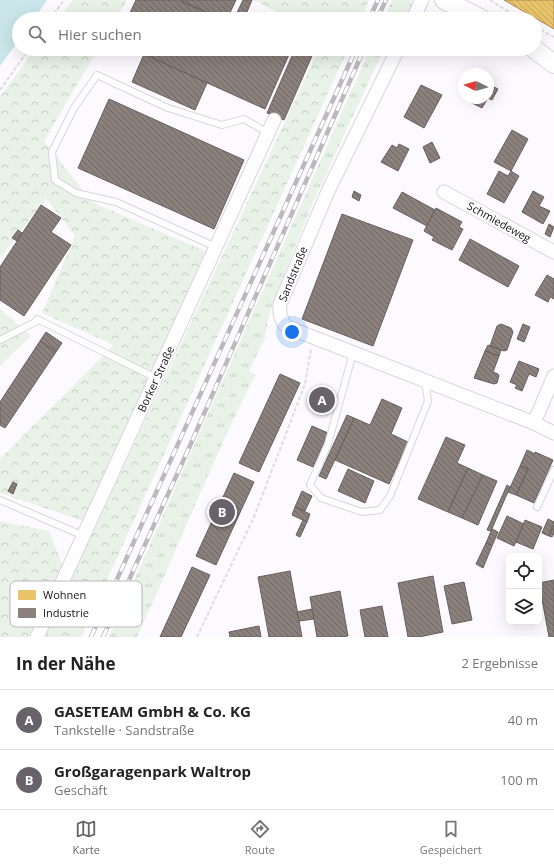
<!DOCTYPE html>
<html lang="de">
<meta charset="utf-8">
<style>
:root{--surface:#fff;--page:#f6f6f6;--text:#222;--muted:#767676;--line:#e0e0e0;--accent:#68636a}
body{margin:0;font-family:"Open Sans",sans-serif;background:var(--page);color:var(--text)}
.controls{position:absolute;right:12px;bottom:12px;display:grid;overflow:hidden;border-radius:8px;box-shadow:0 4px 16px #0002}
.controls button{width:36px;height:36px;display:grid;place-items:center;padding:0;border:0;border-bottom:1px solid var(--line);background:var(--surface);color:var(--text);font:20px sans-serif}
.compass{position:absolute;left:458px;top:68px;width:36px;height:36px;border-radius:50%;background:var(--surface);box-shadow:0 4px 16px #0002;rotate:275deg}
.you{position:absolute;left:292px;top:332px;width:14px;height:14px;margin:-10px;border:3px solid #fff;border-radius:50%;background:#1a73e8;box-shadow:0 0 0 6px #1a73e833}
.badge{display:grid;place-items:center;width:26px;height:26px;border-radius:50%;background:var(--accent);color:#fff;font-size:13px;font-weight:700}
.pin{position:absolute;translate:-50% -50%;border:2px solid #fff;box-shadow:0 1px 4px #0006}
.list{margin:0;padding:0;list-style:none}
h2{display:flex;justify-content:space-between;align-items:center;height:52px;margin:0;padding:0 16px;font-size:17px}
h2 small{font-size:13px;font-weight:400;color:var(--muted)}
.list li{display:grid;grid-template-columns:26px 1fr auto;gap:12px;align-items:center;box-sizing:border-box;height:60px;padding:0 16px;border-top:1px solid var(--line)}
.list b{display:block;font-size:15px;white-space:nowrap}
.list p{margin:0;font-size:13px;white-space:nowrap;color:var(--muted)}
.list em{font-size:13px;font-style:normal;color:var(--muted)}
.icon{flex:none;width:22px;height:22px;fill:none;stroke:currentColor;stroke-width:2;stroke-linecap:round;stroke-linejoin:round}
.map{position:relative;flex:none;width:554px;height:637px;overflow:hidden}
.search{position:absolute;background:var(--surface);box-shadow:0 4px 16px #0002;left:12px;right:12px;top:12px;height:44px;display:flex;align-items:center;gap:10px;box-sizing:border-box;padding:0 14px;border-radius:22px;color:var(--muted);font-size:15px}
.sheet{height:172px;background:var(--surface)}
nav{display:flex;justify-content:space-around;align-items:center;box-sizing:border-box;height:56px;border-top:1px solid var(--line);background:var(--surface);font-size:11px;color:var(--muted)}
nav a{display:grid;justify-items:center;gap:2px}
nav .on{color:var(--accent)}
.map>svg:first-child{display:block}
.grass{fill:url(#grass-tufts)}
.forest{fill:url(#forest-crowns)}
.water{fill:#cae6ea}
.homes{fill:url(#homes-back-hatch);stroke:#aa8e52}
.industry{fill:url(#industry-back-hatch);stroke:#685f5f}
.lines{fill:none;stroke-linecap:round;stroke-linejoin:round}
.service-casing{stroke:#d9d5dd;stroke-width:8}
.minor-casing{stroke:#d9d5dd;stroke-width:15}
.secondary-casing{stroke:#d9d5dd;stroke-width:20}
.path{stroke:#dedddf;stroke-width:2;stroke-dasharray:4 2;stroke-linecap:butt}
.service{stroke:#fffeff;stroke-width:6}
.minor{stroke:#fffeff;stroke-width:13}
.secondary{stroke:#fffeff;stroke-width:18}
.rail-casing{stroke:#bbb9bc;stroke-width:4.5}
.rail{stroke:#fff;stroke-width:3;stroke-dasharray:9;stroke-linecap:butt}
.labels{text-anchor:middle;stroke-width:4;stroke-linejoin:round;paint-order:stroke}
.street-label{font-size:11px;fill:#18111b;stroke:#fff}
.key{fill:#fff;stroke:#bab8bb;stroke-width:1}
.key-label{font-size:11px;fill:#18111b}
</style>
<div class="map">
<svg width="554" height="637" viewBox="0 0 554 637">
<defs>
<pattern id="grass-tufts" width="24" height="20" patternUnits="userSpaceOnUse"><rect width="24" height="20" fill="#e8f2e7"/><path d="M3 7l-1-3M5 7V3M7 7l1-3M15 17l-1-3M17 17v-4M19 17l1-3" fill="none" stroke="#c6cec6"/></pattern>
<pattern id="forest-crowns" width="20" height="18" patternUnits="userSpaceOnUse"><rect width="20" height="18" fill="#e8f2e7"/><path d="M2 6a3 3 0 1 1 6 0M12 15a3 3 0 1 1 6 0" fill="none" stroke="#c6cec6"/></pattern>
<pattern id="homes-back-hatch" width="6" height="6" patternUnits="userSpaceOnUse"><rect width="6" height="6" fill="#e9c46a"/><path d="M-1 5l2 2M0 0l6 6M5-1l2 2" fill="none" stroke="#c7a75b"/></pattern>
<pattern id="industry-back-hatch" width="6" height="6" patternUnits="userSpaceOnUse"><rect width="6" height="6" fill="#8a817c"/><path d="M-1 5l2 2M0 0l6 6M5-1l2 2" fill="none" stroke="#706865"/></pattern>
</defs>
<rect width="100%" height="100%" fill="#fcfafe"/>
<g class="grass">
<polygon points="392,0 413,0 408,16 400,13 398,19 383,19"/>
<path d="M370,49H384L314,200L292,254L269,314L265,338L249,371L255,375C212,461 177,550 137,637H109Z"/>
</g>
<g class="forest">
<polygon points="73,0 127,0 116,19 58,19"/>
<polygon points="253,0 369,0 361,19 291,19"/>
<polygon points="35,49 98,49 44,141 92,202 205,251 190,288 84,521 0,493 0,459 114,345 42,313 75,236 46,198 0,258 0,97"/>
<polygon points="319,49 348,49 81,637 44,637"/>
<polygon points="0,309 31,336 0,366"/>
<polygon points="0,521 49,531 63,566 31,637 0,637"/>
</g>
<polygon class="water" points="0,0 47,0 34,19 19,19 19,40 0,66"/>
<polygon class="homes" points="504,0 554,0 554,29"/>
<g class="industry">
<polygon points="136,0 178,0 221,19 127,19"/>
<polygon points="180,0 236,0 227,19 221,19"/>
<polygon points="243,0 252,0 244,19 240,19 235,17"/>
<polygon points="132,49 288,49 291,50 265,109"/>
<polygon points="295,49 315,49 284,120 267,113"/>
<polygon points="144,54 207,83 195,110 132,82"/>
<polygon points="488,84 498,89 492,100 488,98"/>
<polygon points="421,85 442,95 424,128 404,117"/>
<polygon points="469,98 488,98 482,108 468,101"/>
<polygon points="109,99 244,160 214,229 78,168"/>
<polygon points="512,130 528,139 511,171 494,162"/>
<polygon points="432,142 440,158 430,163 423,147"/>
<polygon points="399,144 409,149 398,171 381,162 392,145 397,148"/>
<polygon points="499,171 508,176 511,171 519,176 504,203 487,194"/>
<polygon points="354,191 361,195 359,201 352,197"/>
<polygon points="533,191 544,197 539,206 550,211 543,224 522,212"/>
<polygon points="402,192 435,210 427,226 393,208"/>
<polygon points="41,205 61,218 51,232 71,245 24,316 0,300 0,267"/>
<polygon points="436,208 462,222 459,227 463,229 452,250 432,240 434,237 424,231"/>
<polygon points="342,214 413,240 373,346 302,319"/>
<polygon points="549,224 554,227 550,237 545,234"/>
<polygon points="18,230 22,233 17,241 12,238"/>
<polygon points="470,239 519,266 508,287 459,260"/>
<polygon points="547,275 554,279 554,299 550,297 548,302 535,295"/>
<polygon points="501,324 511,328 513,332 507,350 504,351 490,346 497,326"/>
<polygon points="523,324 530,327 524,342 517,339"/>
<polygon points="46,332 62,343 56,352 40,341"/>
<polygon points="40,341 56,352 5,428 0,425 0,402"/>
<polygon points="488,345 501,350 499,356 485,351"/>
<polygon points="485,351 499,356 493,372 498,374 499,376 497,383 494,384 474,378"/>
<polygon points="519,361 539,369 536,377 529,374 522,391 515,388 517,385 510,382"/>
<polygon points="280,374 300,383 259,472 239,463"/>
<polygon points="382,399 402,408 391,434 408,442 389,484 335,460 354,418 370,425"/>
<polygon points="347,415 354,418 326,479 319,476"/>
<polygon points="312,426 328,433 313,467 297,460"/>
<polygon points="446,437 465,445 457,463 468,468 448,512 418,499"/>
<polygon points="527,450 535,454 535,452 553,460 534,503 516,495 528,469 520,466"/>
<polygon points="520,466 528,469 516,495 508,492"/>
<polygon points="468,468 483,475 462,518 448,512"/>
<polygon points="348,469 374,481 365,503 338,491"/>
<polygon points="234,473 254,482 216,565 196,556"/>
<polygon points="483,475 497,481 478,525 462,518"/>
<polygon points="13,482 17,484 13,494 8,491"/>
<polygon points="507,485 510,487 491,531 487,530"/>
<polygon points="302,491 312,496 305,511 295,507"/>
<polygon points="295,507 310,514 307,522 292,515"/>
<polygon points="507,516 524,524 514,546 497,538"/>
<polygon points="548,519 554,522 549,536 542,533"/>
<polygon points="303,520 307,522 300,537 296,535"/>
<polygon points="525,520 542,527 533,549 516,542"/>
<polygon points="554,525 554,533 552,537 549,536"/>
<polygon points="492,529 498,532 492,546 486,543"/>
<polygon points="486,543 492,546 483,568 476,564"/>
<polygon points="192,567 210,575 181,637 160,637"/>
<polygon points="290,571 302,637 269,637 258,577"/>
<polygon points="433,576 443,632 419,637 408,637 398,583"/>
<polygon points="554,580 554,637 549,637 539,583"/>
<polygon points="464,582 472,620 452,624 444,586"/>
<polygon points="340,591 348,636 341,637 317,637 310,597"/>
<polygon points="382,606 388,637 365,637 360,610"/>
<polygon points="312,609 314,619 299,621 297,612"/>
<polygon points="259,626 261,637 230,637 229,632"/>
</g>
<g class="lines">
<defs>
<g id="service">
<polyline points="216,247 116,202 76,193 55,180 52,152 74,108 97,75 168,108 222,125 244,119 268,133"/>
<polyline points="37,319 156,378"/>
<polyline points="0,340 39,320"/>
<polyline points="353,353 328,444 310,485 321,498 362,512 380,510 390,496 428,401 425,381"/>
<polyline points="0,500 84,536"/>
<polyline points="537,507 554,470"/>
</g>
<g id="minor">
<polyline points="413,19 422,0"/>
<path d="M398,49L329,189L280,304C279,313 280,320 287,327L534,423L554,433"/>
<polyline points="444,192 554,252"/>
<polyline points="534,423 554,376"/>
<polyline points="37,637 274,120"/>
</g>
<g id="secondary">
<polyline points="444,0 482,19"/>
<polyline points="534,49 554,64"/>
</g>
</defs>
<use href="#service" class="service-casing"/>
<use href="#minor" class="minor-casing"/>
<use href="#secondary" class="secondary-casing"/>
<g class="path">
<polyline points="490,0 520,19"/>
<polyline points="50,19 64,0"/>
<polyline points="535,27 554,37"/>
<polyline points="0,90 29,49"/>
<polyline points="197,637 254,517 305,384 311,349"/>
</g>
<use href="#service" class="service"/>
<use href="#minor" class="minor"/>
<use href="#secondary" class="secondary"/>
<defs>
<g id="rail">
<polyline points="369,19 378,0"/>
<polyline points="377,19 386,0"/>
<polyline points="91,637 356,49"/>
<polyline points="103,637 189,448 364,49"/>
</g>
</defs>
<use href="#rail" class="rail-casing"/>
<use href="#rail" class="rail"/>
</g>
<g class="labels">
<g class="street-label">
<text transform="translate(499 222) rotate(29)" y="4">Schmiedeweg</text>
<text transform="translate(293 274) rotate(-68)" y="4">Sandstraße</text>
<text transform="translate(156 379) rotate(-65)" y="4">Borker Straße</text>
</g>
</g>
<rect x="10" y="581" width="132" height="46" rx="6" class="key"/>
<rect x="18" y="590" width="18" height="10" fill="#e9c46a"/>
<rect x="18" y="608" width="18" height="10" fill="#8a817c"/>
<g class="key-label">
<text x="43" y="599">Wohnen</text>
<text x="43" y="617">Industrie</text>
</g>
</svg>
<div class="controls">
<button><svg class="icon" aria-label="locate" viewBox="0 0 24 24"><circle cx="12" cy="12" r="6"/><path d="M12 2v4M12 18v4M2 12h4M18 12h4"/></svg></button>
<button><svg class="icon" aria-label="layers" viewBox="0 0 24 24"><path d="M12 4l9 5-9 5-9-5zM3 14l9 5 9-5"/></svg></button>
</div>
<svg class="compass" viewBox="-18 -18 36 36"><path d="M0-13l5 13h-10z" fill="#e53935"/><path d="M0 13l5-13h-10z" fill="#767676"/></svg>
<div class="you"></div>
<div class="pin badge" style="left:322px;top:400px">A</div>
<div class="pin badge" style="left:222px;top:512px">B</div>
<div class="search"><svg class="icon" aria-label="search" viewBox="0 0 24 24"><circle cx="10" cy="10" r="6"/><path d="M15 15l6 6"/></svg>Hier suchen</div>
</div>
<section class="sheet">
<h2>In der Nähe<small>2 Ergebnisse</small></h2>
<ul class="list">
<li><span class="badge">A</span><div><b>GASETEAM GmbH &amp; Co. KG</b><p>Tankstelle · Sandstraße</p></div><em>40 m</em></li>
<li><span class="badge">B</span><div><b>Großgaragenpark Waltrop</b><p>Geschäft</p></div><em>100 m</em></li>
</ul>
</section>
<nav>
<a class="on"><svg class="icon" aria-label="map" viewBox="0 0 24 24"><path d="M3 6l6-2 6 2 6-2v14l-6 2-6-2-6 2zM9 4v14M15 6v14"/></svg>Karte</a>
<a><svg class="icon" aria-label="directions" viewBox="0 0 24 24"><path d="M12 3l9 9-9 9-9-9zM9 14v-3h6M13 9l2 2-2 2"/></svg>Route</a>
<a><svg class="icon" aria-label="saved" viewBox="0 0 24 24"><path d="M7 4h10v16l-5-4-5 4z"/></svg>Gespeichert</a>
</nav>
